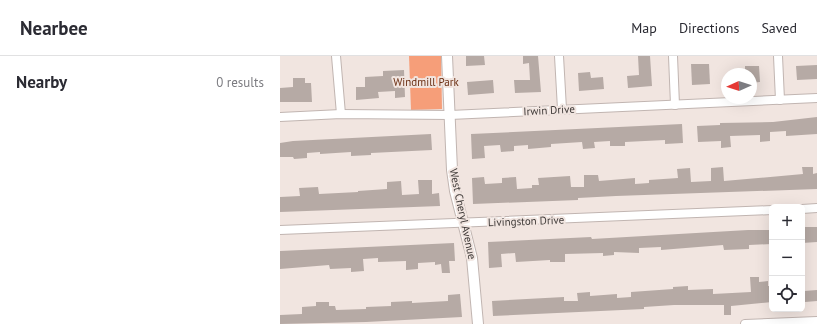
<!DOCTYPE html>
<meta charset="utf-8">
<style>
:root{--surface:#fff;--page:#f7f7f7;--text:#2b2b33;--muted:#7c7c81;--line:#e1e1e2}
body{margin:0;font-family:"PT Sans",sans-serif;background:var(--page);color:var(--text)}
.controls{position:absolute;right:12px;bottom:12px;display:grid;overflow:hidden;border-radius:6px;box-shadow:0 4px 16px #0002}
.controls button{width:36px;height:36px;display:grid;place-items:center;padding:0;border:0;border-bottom:1px solid var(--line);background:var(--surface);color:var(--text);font:20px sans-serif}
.compass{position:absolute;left:441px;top:12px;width:36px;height:36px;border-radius:50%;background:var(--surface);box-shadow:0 4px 16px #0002;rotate:267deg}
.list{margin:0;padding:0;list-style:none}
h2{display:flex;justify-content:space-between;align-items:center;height:52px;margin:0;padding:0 16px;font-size:17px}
h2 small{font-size:13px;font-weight:400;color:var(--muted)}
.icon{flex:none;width:22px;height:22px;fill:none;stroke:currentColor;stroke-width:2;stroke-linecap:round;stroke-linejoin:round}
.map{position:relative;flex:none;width:537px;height:268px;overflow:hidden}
header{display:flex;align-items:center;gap:24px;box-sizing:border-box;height:56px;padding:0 20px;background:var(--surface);border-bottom:1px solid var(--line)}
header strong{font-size:19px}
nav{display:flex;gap:22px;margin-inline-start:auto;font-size:14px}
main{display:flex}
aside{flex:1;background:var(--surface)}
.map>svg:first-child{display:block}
.green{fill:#f69e79}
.building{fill:#b6aaa5}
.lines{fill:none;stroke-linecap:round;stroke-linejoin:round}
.minor-casing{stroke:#c1b5b1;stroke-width:10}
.tertiary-casing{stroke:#c1b5b1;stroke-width:12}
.minor{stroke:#fff;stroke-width:8}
.tertiary{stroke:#fff;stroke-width:10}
.labels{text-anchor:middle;stroke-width:4;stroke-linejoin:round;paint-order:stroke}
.park-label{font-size:11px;fill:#6a2e12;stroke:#f1e5e0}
.street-label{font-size:11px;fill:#3e3937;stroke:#f1e5e0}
</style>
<header>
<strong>Nearbee</strong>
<nav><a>Map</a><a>Directions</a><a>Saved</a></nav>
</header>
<main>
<aside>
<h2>Nearby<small>0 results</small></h2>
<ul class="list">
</ul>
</aside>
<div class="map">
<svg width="537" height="268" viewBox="0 0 537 268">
<rect width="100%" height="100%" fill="#f1e5e0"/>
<polygon class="green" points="129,0 161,0 162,53 131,54"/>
<g class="building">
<polygon points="186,0 204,0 205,9 186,10"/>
<polygon points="243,0 258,0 261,36 235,37 234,24 250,24 249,7 243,8"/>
<polygon points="358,0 370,0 372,30 348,32 347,20 359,19"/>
<polygon points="411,8 429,8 430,28 412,29"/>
<polygon points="537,9 537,23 517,24 516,10"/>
<polygon points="465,10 479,10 480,26 471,27 471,18 465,18"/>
<polygon points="124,14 125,41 115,42 115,35 98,36 99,42 76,44 76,31 85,31 85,21 103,20 103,15"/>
<polygon points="310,16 311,22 323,21 324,33 299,35 298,17"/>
<polygon points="13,22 25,22 25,27 31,27 32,46 0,46 0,32 13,31"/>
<polygon points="213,24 214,37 188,39 187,26"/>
<polygon points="537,61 537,78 506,80 506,75 490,76 490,85 480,86 480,79 450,80 451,91 441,92 441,85 418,86 417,70 440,69 440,67 493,66"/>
<polygon points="402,68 403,87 385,88 385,84 345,86 345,90 330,90 330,85 314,86 315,92 303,93 302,86 271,88 271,91 248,93 248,89 234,90 234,95 221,96 220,89 204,90 205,102 192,103 191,78"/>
<polygon points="151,78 152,94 91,97 91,99 71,100 71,96 40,98 40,96 27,97 27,102 14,103 13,101 0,101 0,87 13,85"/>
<polygon points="443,111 444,125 523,118 522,111 533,111 533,118 537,117 537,133 336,140 298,142 298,144 193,148 192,122 204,121 205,128 222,127 222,122 236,121 237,133 252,132 252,129 259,129 258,122 290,120 291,131 304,131 304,119 318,119 319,125 355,122 355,128 369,127 369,124 398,122 397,113 410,112 411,126 431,125 431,112"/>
<polygon points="138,124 152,124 152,138 159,137 160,150 0,156 0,141 20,140 19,132 38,131 39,138 78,136 78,135 107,133 107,126 121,125 122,139 139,138"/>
<polygon points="522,171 537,171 537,186 522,187"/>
<polygon points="468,174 492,174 492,188 469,189 469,193 444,194 443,189 381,194 381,191 359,192 359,197 334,196 334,199 323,200 323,197 285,198 285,206 270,206 270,204 236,206 235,197 221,198 222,211 209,212 208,186 311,181 312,183"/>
<polygon points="174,187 175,205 169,205 170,217 162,217 161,208 155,209 155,206 138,207 138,213 126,214 126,205 98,206 98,202 83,203 84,215 71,216 71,212 50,213 49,209 0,213 0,195"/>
<polygon points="470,221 479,221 479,226 488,225 488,230 492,230 492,246 451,250 451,259 444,259 444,249 394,249 364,251 364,253 213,260 212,245 284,241 284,245 298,245 297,237 310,236 310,240 337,238 337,242 351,241 351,236 393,233 393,231 408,230 408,234 433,233 433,238 471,236"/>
<polygon points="537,234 537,245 525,246 524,235"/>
<polygon points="180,238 182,261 86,266 0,268 0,259 22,258 22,251 36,250 36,246 49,246 49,250 55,250 56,254 86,253 86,251 111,250 111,246 132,245 132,247 168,245 168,239"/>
</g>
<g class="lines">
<defs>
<g id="minor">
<polyline points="56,0 61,58"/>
<polyline points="279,0 282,53"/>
<polyline points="393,0 395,49"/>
<polyline points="498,0 500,44"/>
<polyline points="0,61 61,58 170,59 537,42"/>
<polyline points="522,153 537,152"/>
<polyline points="0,174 492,154"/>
<polyline points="465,268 537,265"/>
</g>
<polyline id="tertiary" points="167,0 172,114 175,135 192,202 198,268"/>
</defs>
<use href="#minor" class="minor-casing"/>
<use href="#tertiary" class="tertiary-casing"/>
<use href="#minor" class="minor"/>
<use href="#tertiary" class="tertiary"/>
</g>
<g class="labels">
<g class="park-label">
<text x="146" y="30">Windmill Park</text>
</g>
<g class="street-label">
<text transform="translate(269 54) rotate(-3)" y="4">Irwin Drive</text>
<text transform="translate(183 158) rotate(78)" y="4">West Cheryl Avenue</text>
<text transform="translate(246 165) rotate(-2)" y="4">Livingston Drive</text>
</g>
</g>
</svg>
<div class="controls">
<button>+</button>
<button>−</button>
<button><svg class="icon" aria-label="locate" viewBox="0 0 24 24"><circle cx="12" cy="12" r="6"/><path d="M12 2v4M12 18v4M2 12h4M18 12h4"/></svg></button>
</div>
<svg class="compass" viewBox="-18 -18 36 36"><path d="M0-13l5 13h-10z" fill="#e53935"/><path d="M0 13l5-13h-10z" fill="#7c7c81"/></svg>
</div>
</main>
